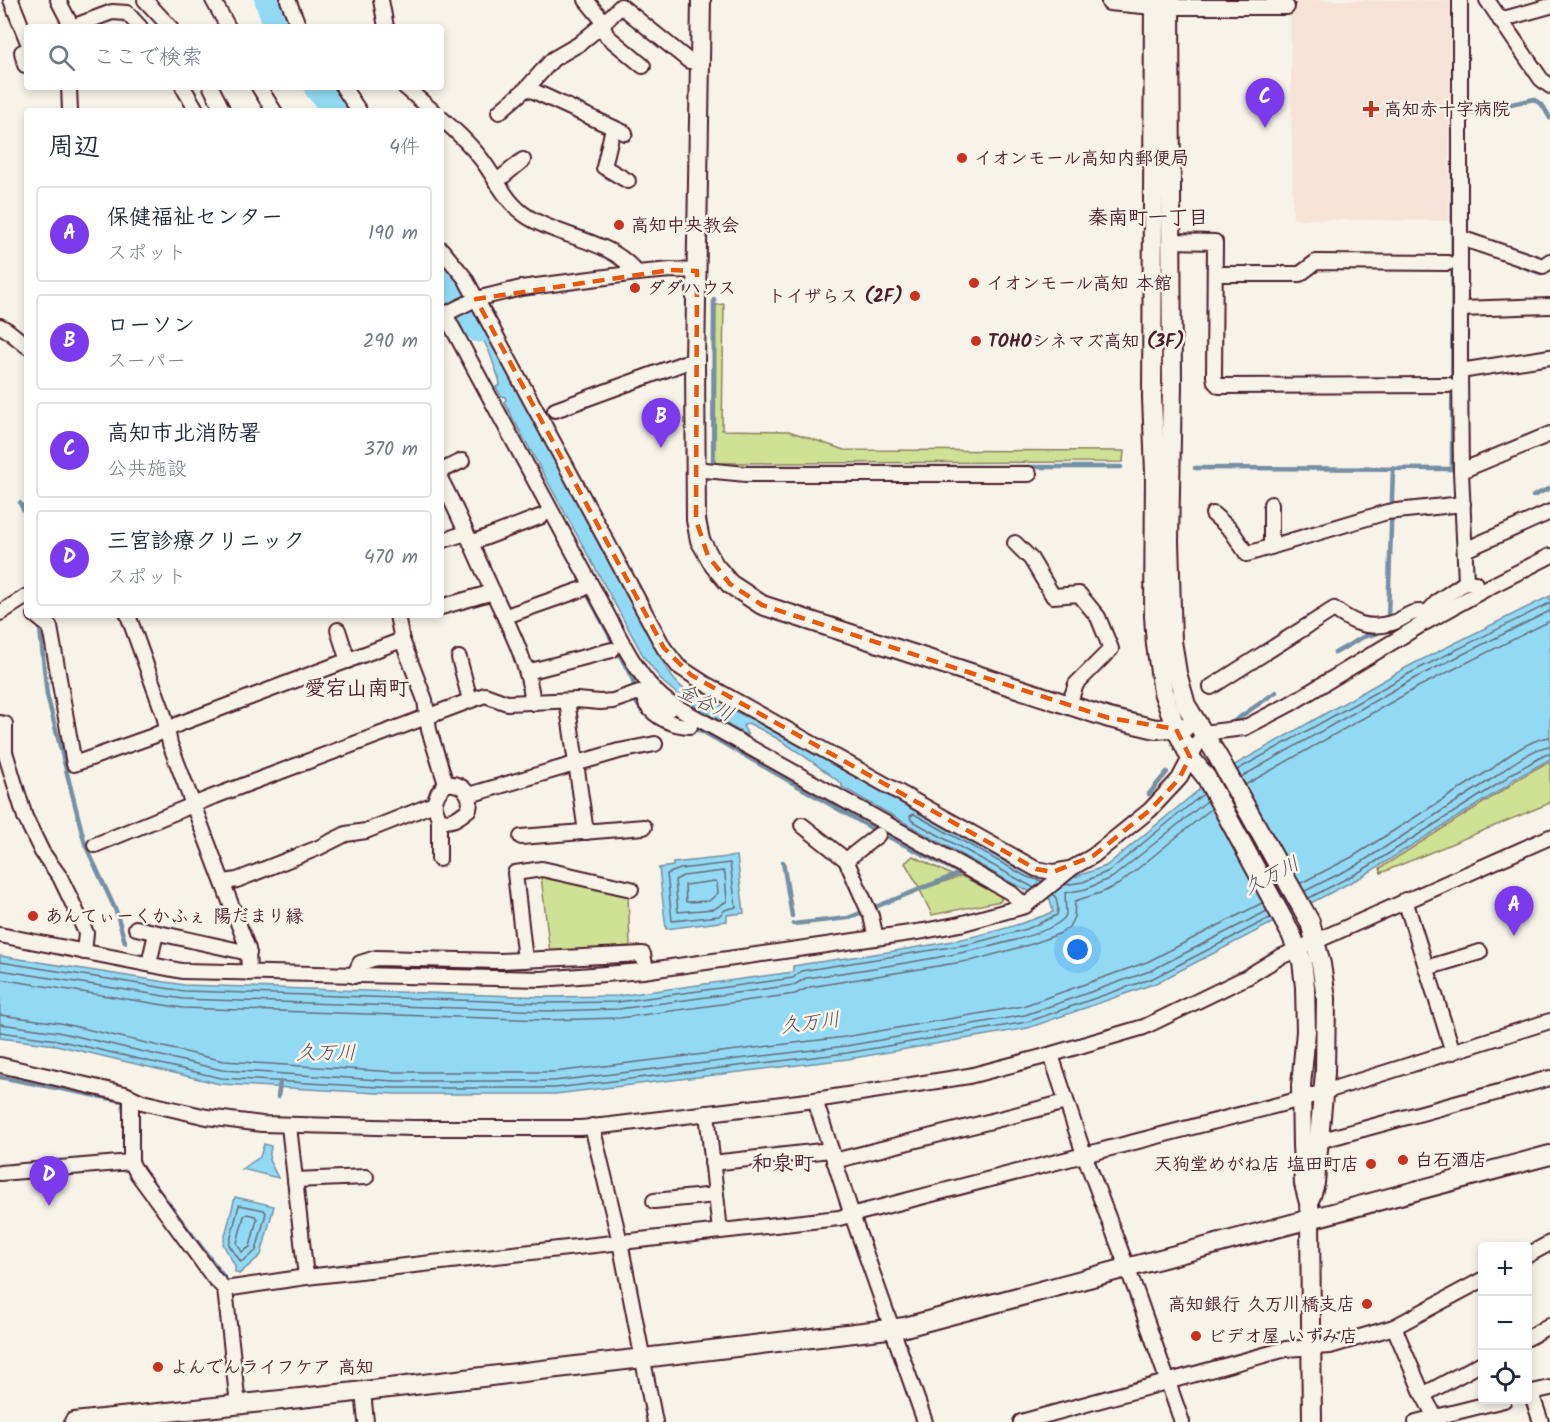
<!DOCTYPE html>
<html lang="ja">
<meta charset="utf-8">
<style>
:root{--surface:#fff;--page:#f6f6f7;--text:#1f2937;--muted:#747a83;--line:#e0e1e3;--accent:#7c3aed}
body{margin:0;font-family:Kalam,"Klee One",sans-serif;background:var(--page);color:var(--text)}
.controls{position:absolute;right:18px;bottom:18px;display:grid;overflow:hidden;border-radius:6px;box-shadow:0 3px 9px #0003}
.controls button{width:54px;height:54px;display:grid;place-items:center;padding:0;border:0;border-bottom:2px solid var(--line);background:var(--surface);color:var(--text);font:30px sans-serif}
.you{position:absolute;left:1078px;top:950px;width:21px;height:21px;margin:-15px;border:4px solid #fff;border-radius:50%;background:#1a73e8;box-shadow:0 0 0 9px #1a73e833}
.badge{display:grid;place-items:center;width:39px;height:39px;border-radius:50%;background:var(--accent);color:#fff;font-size:20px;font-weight:700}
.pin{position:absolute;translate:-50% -50px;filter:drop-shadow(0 2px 3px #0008)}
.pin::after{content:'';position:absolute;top:32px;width:21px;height:18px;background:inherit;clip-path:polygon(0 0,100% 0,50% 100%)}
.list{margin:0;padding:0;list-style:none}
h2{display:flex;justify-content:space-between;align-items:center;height:78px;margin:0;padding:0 24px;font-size:26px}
h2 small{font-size:20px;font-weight:400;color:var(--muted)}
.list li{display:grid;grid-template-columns:39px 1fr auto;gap:18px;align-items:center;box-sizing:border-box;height:96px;margin:0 12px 12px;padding:0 12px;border:2px solid var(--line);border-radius:6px}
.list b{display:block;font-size:22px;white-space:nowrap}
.list p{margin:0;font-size:20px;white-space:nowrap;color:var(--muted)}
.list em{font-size:20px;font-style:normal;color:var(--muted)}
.icon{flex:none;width:33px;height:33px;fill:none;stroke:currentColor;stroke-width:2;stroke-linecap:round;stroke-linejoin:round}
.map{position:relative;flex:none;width:1550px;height:1422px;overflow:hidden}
.search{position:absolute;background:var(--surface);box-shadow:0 3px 9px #0003;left:24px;top:24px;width:420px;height:66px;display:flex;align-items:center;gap:15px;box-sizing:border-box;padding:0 21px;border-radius:6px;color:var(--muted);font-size:22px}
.panel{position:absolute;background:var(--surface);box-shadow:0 3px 9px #0003;left:24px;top:108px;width:420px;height:510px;border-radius:6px}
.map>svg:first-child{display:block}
.built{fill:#f6e2d7}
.green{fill:#cfe195;stroke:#8c8060;stroke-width:1.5}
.water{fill:#92daf4;stroke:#758fa4;stroke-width:1.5}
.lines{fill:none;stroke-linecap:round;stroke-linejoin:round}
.shore{stroke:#676a7b;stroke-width:1.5}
.stream{stroke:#758fa4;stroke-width:4.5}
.river{stroke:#92daf4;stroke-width:27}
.minor-casing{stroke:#4a1f2b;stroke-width:18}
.tertiary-casing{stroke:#4a1f2b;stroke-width:22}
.minor{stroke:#f7f3e8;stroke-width:14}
.tertiary{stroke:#f7f3e8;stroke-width:18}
.marked{fill:none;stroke:#e8590c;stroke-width:4.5;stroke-dasharray:12 8;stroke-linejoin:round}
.poi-dot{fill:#c8321e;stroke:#f7f3e8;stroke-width:2}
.labels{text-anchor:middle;stroke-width:5;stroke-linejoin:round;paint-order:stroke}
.poi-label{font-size:18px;font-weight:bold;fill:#4a1f2b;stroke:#f7f3e8;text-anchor:start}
.neighbourhood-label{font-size:20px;font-weight:bold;fill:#4a1f2b;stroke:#f7f3e8}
.water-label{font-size:20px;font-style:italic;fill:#5c4e5d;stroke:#f7f3e8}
.quarter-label{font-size:21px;font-weight:bold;fill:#4a1f2b;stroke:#f7f3e8}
</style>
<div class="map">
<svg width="1550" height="1422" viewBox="0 0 1550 1422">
<rect width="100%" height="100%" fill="#f7f3e8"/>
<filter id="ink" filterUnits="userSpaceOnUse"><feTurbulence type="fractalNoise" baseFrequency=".0167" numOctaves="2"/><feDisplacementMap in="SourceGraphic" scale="12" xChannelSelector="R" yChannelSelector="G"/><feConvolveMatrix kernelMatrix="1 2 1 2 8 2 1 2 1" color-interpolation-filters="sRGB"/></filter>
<g filter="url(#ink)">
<polygon class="built" points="1290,0 1450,0 1449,221 1293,219"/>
<g class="green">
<polygon points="724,304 722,430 789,431 844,450 1124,451 1123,462 715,463 716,305"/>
<polygon points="1550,761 1550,803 1381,873 1380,868 1507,788 1516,780"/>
<polygon points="913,856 954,876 919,887 905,863"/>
<polygon points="541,876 628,895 630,946 550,953"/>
<polygon points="961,876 1001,895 1001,901 932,915 920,890"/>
</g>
<g class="water">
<path d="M469,309L487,336L648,632C661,657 673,694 705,698L756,721L1030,872L1049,877L1069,879L1106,866L1217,775L1409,666L1550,596V759L1514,779L1507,786L1363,876L1156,983L1028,1028L848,1059L555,1094H395L220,1084L56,1045L0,1038V956L184,985L547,997L618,996L793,972V966C880,952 971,945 1053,912L1050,899L1044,898L1010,882L863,799L842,787V784C812,761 782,739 748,723L743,726L748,735H746L698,708L676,693L663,682L644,657L504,402L506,400L505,397L501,396L496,387L500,385L499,379L489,351L477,328L458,314Z"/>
<polygon points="737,856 744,913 727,915 727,921 666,929 659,868 673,866 673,863"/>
<polygon points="264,1144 271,1146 269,1160 278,1178 242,1169 260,1157"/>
<polygon points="235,1197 274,1206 261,1255 239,1274 235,1272 235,1266 223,1244"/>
</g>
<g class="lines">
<g class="shore">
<polyline points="1237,770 1412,672 1550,603"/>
<polyline points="1241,777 1415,678 1550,611"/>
<polyline points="1245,785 1420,686 1550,621"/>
<polygon points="730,863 736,907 725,910 719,916 672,921 667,874 680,869"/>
<polygon points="723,871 725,874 727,901 714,909 678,912 675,880 683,876"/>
<polygon points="715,881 717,883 718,893 709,901 686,902 685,885"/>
<path d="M1301,883L1352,857L1493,768C1505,757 1533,738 1550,737"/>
<polyline points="1064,885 1083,882 1109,871 1203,794"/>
<polyline points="1034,888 911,820 910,816 914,814 1027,877 1042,881"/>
<path d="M1305,891L1357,865L1498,775C1509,765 1536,747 1550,746"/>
<polyline points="1309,898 1361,871 1503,781 1511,774 1545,755 1550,754"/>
<polyline points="0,962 184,991 547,1003 618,1002 793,978 801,971 970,944 1027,929 1057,915 1058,909 1056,898 1053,894"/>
<path d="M0,970L183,999L547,1011L619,1009L794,985L806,978C846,972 1052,946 1066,915L1065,893L1086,889L1113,877L1207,801"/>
<polyline points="0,979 183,1008 547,1020 620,1018 795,994 810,987 974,960 1032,944 1061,933 1069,927 1074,917 1075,901 1103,892 1119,884 1211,809"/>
<polyline points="0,1015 60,1023 224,1061 395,1072 554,1072 845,1037 1023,1006 1147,962 1262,903"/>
<polyline points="0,1024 58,1032 222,1070 395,1081 554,1081 846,1046 1025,1015 1150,971 1267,911"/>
<polyline points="0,1032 57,1040 221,1078 395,1088 555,1088 847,1053 1027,1022 1153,978 1270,918"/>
<polygon points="239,1205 264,1210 266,1213 256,1251 241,1262 229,1245"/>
<polygon points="247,1214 255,1216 257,1219 250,1247 242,1252 237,1243 244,1216"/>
</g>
<g class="stream">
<polyline points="1465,114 1534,99 1543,106 1550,118"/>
<polyline points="1491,255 1540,273"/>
<polyline points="714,299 713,465 716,466"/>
<polyline points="745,467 1121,467"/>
<polyline points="1195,468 1452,469 1453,162"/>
<polyline points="1533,496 1550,488"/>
<polyline points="20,503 27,517"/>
<polyline points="588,595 633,680 636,702 642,711 647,714"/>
<polyline points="1388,617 1393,468"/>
<polyline points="41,624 40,629 47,695 85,844 116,911 125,942"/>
<polyline points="1335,653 1363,637 1378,633"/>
<polyline points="1227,726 1276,692"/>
<polyline points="690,730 700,730 875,830 960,873 848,918 793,924"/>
<polyline points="1149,794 1167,772"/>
<polyline points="783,862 792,916"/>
<polyline points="0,1077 123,1101 125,1122"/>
<polyline points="278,1097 280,1082"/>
<polyline points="147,1175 224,1277"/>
</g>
<g class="river">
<polyline points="268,0 278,27"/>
<polyline points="317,87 337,111"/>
<polyline points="441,281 479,329"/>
</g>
<defs>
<g id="minor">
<polyline points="11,0 27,40"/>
<polyline points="58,0 72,27"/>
<polyline points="145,0 170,27"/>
<polyline points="213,0 228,27"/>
<polyline points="288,0 299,27"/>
<polyline points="381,0 386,27"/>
<polyline points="586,0 600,17 602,25 621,6 689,61 700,62"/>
<polyline points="1460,0 1460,371 1461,471 1466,582"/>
<polyline points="1487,0 1541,79 1550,86"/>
<polyline points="1109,3 1154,7 1287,7"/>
<polyline points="1500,20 1550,6"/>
<polyline points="72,27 112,12 127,13 140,27"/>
<polyline points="25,65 22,52 27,50"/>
<polyline points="69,87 70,111"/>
<polyline points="183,87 197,111"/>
<polyline points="211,87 223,111"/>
<polyline points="259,87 274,111"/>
<polyline points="343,87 359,111"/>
<polyline points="405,87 433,111"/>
<polyline points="499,112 527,88"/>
<path d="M441,118C456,131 470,144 482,160C497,180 507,204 528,217C563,239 610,239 637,273"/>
<polyline points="613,128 604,167 628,181"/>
<polyline points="625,133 527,88 553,59 579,44 602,25 607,36 643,66"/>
<polyline points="496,182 523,160"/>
<polyline points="1461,238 1543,266 1550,261"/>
<polyline points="1171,241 1215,242 1214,376 1215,382 1219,386 1448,385"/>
<polyline points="441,249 465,278 664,648 678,666 704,683 1036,869 1053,872 1068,869"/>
<polyline points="1215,274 1300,274 1316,262 1448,263"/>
<polyline points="1461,309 1550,306"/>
<path d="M445,314L623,644C636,667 647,686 668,702L1011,893L1025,906"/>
<polyline points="441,316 476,299 521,288 637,273 671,270 697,271"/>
<polyline points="0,326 7,330 27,346"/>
<polyline points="1460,371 1550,357"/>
<polyline points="555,410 684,363 695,362"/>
<polyline points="695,469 746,474 1029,474"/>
<polyline points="441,471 462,461"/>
<polyline points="1461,471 1550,434"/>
<path d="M441,480C460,516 475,553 492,590C509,626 528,662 533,703"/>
<polyline points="1213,514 1231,530 1247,554 1387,512 1463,504"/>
<polyline points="441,541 466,533"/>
<polyline points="471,543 542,516"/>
<polyline points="1015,543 1031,559 1053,596 1079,594 1098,617 1111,649 1076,684 1069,705"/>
<polyline points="1271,547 1271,504"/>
<polyline points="1465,550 1550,512"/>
<polyline points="441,607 493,592"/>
<polyline points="0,613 27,596"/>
<polyline points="35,615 50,627 74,764 153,736 179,724 402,640"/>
<polyline points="128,615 164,715 170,744 248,949 249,973"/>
<polyline points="506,616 583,589"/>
<polyline points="1425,621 1427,613 1438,601 1466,582 1475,583"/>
<polyline points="338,630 348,661"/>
<polyline points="459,658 470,700"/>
<polyline points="527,672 612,650"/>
<path d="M1211,687L1334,609C1353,623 1367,630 1392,623C1406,619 1409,609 1427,613"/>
<polyline points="567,701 586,832"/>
<path d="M646,704C656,718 673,726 690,726"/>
<polyline points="0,723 5,724 5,752 25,817 42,852 60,877 73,904 86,933 84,952"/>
<polyline points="469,795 619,751 655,744"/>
<path d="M434,804L439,819C452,824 459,817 469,809C473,793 461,782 446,784"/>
<polyline points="439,819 439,859"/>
<polyline points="802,825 846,860 871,916 876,938"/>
<polyline points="521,837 644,827"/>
<polyline points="95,845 210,798 485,695 507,703 577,700 600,702 613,701 639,692 648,700 669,709"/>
<polyline points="846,860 878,835"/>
<polyline points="224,882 237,880 318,848 346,834 366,831 434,804 438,793 446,784 429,730 425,700 402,640 397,615"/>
<polyline points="1405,900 1453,1052"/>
<polyline points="136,928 249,953"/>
<polyline points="0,935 182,971 541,979 643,971 924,931 960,924 1025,906 1072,868 1093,856 1150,810 1179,779 1203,733 1244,728 1290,704 1424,623 1491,586 1550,556"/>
<polyline points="525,960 515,873 542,869 631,889"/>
<polyline points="149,964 156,933"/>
<polyline points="1426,968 1480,952"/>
<polyline points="354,976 360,963 376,958 500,961 643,954 646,970"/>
<polyline points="1051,1055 1084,1154 1136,1291 1182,1422"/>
<polyline points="0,1065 125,1094 142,1102 207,1117 262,1124 413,1128 581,1128 611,1125 815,1100 969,1076 1042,1057 1144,1027 1247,977 1278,958 1550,837"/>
<polyline points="131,1097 131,1162 137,1173 214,1278 225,1289 238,1405"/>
<polyline points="815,1100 852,1215 925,1422"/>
<polyline points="707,1113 720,1231"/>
<polyline points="289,1126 306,1277"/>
<polyline points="592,1126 620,1242 655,1422"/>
<polyline points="1319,1141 1550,1078"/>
<polyline points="834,1161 1066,1102"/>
<polyline points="712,1163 831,1150"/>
<polyline points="0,1173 131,1162"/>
<polyline points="295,1180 366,1177"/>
<polyline points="654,1201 716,1195"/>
<polyline points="1528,1255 1550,1243"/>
<polyline points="225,1289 306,1277 839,1218 1301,1099 1550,1021"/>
<polyline points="1394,1327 1423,1395 1438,1422"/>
<polyline points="1528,1338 1550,1325"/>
<polyline points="363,1391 366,1422"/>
<polyline points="1528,1393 1550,1388"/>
<polyline points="1531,1393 1541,1422"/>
<polyline points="1423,1395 1482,1363"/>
<polyline points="1021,1422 1286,1349 1330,1346 1394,1327 1482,1280"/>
<polyline points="1416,1422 1504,1400"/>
</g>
<g id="tertiary">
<polyline points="701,0 695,362 696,520 700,540 714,565 730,584 762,605 1109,718 1156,729 1185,727"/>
<polyline points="1154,0 1152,398 1155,472 1154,616 1156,645 1163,692 1176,729 1190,757 1206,777 1291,934 1302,961 1305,987 1306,1031 1301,1086 1302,1145 1304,1184 1309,1203 1310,1220 1312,1422"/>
<polyline points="1170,0 1172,387 1169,541 1172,641 1177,673 1186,705 1218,757 1310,922 1321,964 1326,998 1325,1073 1315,1183 1311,1196"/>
<polyline points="74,1422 347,1393 905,1327 1550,1155"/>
</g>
</defs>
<use href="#minor" class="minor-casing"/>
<use href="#tertiary" class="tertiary-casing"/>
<use href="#minor" class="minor"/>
<use href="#tertiary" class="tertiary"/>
</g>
</g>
<path class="marked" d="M671,270L697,271L696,520L708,556L730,584L762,605L1109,718L1176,729L1190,757L1179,779L1150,810L1093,856L1053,872L1036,869L691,675L664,648L476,299Z"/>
<g class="poi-dot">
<path d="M1368 100h6v6h6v6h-6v6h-6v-6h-6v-6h6z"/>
<circle cx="962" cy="158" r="6"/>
<circle cx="619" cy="225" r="6"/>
<circle cx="974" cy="283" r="6"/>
<circle cx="635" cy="288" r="6"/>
<circle cx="915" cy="296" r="6"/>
<circle cx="976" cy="341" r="6"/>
<circle cx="33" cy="916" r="6"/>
<circle cx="1403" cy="1160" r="6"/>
<circle cx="1371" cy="1164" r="6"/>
<circle cx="1367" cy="1304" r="6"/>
<circle cx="1196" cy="1336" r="6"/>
<circle cx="158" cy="1367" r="6"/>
</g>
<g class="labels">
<g class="poi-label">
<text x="1384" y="115">高知赤十字病院</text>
<text x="974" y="164">イオンモール高知内郵便局</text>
<text x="631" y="231">高知中央教会</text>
<text x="986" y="289">イオンモール高知 本館</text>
<text x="647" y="294">ダダハウス</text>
<text x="903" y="302" text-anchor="end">トイザらス (2F)</text>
<text x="988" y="347">TOHOシネマズ高知 (3F)</text>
<text x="45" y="922">あんてぃーくかふぇ 陽だまり縁</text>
<text x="1415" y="1166">白石酒店</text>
<text x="1359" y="1170" text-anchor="end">天狗堂めがね店 塩田町店</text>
<text x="1355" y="1310" text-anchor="end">高知銀行 久万川橋支店</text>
<text x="1208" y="1342">ビデオ屋 いずみ店</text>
<text x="170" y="1373">よんでんライフケア 高知</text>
</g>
<g class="neighbourhood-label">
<text x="1148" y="224">秦南町一丁目</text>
</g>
<g class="water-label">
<text transform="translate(706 702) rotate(27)" y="7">金谷川</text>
<text transform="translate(1271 875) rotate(-27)" y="7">久万川</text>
<text transform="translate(810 1022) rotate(-7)" y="7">久万川</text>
<text x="326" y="1059">久万川</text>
</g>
<g class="quarter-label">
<text x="357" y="695">愛宕山南町</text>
<text x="783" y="1170">和泉町</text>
</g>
</g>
</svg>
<div class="controls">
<button>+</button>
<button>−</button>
<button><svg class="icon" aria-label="locate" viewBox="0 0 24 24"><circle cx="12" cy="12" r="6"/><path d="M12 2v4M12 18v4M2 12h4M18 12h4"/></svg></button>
</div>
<div class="you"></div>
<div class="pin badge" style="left:1514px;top:936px">A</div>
<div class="pin badge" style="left:661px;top:448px">B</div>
<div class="pin badge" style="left:1265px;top:128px">C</div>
<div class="pin badge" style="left:49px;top:1206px">D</div>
<div class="search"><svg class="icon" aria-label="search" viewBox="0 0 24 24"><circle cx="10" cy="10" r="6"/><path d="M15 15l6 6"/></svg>ここで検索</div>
<section class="panel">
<h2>周辺<small>4件</small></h2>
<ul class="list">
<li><span class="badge">A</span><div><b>保健福祉センター</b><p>スポット</p></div><em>190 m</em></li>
<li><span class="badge">B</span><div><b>ローソン</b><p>スーパー</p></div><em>290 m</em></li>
<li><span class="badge">C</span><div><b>高知市北消防署</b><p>公共施設</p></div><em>370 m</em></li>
<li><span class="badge">D</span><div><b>三宮診療クリニック</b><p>スポット</p></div><em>470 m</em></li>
</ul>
</section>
</div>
